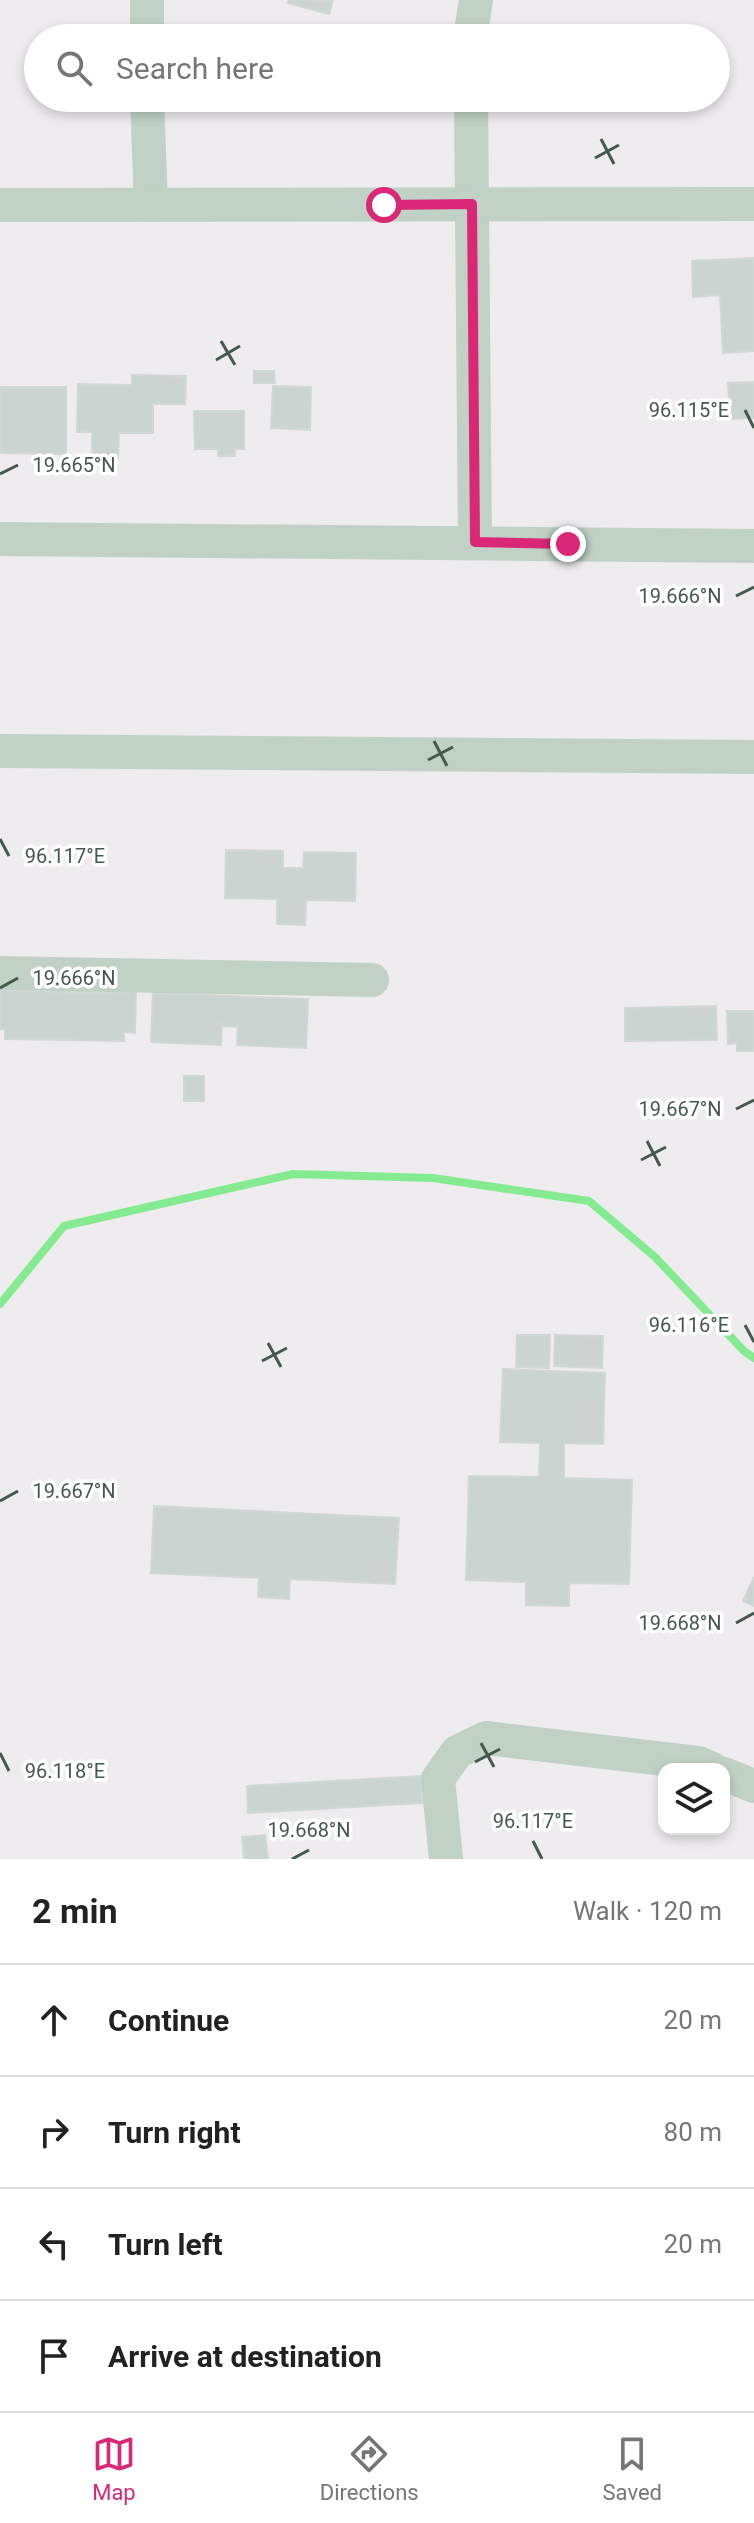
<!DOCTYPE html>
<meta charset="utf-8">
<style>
:root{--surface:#fff;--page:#f6f6f6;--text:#222;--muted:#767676;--line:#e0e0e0;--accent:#db2777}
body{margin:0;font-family:Roboto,sans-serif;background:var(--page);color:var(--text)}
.controls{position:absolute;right:24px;bottom:24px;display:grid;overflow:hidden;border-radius:16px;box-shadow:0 4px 12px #0003}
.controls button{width:72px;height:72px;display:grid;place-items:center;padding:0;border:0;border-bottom:2px solid var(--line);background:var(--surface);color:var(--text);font:40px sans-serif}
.stop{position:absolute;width:24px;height:24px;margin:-18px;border:6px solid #db2777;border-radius:50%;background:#fff}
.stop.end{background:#db2777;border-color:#fff;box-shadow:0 2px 8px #0008}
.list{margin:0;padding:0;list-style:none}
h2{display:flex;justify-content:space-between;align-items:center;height:104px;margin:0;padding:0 32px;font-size:34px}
h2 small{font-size:26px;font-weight:400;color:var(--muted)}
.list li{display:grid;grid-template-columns:52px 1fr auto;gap:24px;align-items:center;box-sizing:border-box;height:112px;padding:0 32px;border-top:2px solid var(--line)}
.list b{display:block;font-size:30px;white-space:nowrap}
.list em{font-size:26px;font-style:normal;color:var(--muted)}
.icon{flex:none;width:44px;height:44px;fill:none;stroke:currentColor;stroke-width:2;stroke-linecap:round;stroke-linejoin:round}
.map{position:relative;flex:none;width:754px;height:1859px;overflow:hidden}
.search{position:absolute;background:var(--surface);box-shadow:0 4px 12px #0003;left:24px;right:24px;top:24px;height:88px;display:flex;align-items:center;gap:20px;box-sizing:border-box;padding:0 28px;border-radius:44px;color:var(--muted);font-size:30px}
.sheet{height:552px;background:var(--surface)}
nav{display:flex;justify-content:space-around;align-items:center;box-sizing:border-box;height:112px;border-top:2px solid var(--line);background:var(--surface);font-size:22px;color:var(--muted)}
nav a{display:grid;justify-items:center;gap:4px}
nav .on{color:var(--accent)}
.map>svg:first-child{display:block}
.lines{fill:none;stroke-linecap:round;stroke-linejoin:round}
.stream{stroke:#85eb91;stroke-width:8}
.building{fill:#cad4d0;stroke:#d0d8d5;stroke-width:2}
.minor{stroke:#bfd2c5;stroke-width:34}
.route{stroke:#db2777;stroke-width:10}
.ticks{fill:none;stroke:#44594c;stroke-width:3}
.ticks-label{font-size:20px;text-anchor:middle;fill:#44594c;stroke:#fff;stroke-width:7;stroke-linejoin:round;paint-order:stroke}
</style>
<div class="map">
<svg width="754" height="1859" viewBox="0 0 754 1859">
<rect width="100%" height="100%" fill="#efecef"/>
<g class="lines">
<polyline class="stream" points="0,1304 64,1226 293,1174 433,1178 589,1201 655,1257 744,1351 754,1358"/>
</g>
<g class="building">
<polygon points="289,0 333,0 329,14 288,3"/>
<polygon points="754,258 754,351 723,353 720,295 693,297 692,261"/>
<polygon points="254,371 274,371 275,383 254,383"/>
<polygon points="132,375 186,376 185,404 153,404 153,433 119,433 118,458 92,457 92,432 77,432 78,384 132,385"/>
<polygon points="754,382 754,418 730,419 728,383"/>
<polygon points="273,386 311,387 310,430 271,428"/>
<polygon points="0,387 66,387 66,454 0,453"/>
<polygon points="194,411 244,411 244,449 235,449 235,456 218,456 218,449 195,449"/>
<polygon points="226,850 283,851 283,868 303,868 304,852 356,853 355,901 306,900 305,925 277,924 277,899 225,898"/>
<polygon points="0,991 136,993 135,1033 124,1032 124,1041 5,1039 5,1029 0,1029"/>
<polygon points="153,993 308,999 306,1048 237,1045 238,1021 238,1027 222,1026 222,1020 221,1045 151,1042"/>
<polygon points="716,1006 717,1040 625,1041 625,1008"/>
<polygon points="727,1011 754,1011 754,1051 737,1051 737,1043 728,1044"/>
<rect x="184" y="1076" width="20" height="25"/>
<polygon points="517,1335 550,1335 549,1368 516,1367"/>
<polygon points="555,1335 603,1336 602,1368 554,1366"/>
<polygon points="503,1369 605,1373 603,1444 564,1443 564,1478 632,1480 629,1584 569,1583 569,1606 526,1605 526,1582 466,1580 469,1476 539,1477 540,1443 500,1442"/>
<polygon points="154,1506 399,1518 395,1584 290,1579 289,1599 258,1597 259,1578 151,1573"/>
<polygon points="754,1577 754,1606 743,1601"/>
<polygon points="421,1776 422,1803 248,1813 247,1786"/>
<polygon points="265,1835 268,1859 244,1859 242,1837"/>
</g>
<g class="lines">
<g class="minor">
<polyline points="147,0 147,38"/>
<polyline points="470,38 476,0"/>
<polyline points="147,98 151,205"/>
<polyline points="471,98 475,542"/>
<polyline points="0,205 754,204"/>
<polyline points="0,539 754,546"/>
<polyline points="0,751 754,757"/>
<polyline points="0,973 372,980"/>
<polyline points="724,1774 754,1786"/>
<polyline points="446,1859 438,1779 457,1752 486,1738 698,1763 712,1769"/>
</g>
</g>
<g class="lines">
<polyline class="route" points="384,205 472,204 475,542 568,544"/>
</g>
<path class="ticks" d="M601,139L614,164M595,158L619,145M221,341L235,365M216,360L240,346M745,410L754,428M0,474L18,465M736,596L754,587M434,741L447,766M428,760L453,747M0,839L9,856M0,988L18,978M736,1109L754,1100M647,1141L660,1166M641,1160L666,1147M745,1325L754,1342M268,1343L281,1367M262,1361L287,1348M0,1501L18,1491M736,1623L754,1613M481,1743L494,1767M0,1753L9,1771M475,1762L500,1749M533,1841L542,1859M292,1859L309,1850"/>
<g class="ticks-label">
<text x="689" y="417">96.115°E</text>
<text x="74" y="472">19.665°N</text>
<text x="680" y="603">19.666°N</text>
<text x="65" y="863">96.117°E</text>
<text x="74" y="985">19.666°N</text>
<text x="680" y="1116">19.667°N</text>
<text x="689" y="1332">96.116°E</text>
<text x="74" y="1498">19.667°N</text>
<text x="680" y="1630">19.668°N</text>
<text x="65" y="1778">96.118°E</text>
<text x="533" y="1828">96.117°E</text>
<text x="309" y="1837">19.668°N</text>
</g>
</svg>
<div class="controls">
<button><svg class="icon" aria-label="layers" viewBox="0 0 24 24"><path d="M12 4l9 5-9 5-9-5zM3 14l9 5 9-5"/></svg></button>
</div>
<div class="stop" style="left:384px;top:205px"></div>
<div class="stop end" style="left:568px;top:544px"></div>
<div class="search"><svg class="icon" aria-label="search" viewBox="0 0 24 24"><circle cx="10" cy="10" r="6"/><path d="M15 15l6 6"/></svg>Search here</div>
</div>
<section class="sheet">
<h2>2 min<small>Walk · 120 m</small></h2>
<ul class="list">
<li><svg class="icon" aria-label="ahead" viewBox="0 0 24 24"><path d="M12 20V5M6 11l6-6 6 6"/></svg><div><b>Continue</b></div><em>20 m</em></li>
<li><svg class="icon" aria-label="right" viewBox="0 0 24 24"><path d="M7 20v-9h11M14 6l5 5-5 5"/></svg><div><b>Turn right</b></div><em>80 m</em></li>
<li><svg class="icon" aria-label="left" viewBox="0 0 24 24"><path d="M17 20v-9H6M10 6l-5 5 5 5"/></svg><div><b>Turn left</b></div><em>20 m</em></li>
<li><svg class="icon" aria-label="arrive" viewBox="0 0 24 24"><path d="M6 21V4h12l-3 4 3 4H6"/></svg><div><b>Arrive at destination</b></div></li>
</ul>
</section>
<nav>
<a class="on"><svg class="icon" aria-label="map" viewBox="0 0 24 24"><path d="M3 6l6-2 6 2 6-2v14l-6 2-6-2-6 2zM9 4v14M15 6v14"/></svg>Map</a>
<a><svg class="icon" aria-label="directions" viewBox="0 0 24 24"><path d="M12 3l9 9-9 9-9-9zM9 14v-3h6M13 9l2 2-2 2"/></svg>Directions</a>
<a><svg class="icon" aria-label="saved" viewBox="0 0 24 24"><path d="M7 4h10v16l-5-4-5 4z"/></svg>Saved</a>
</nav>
